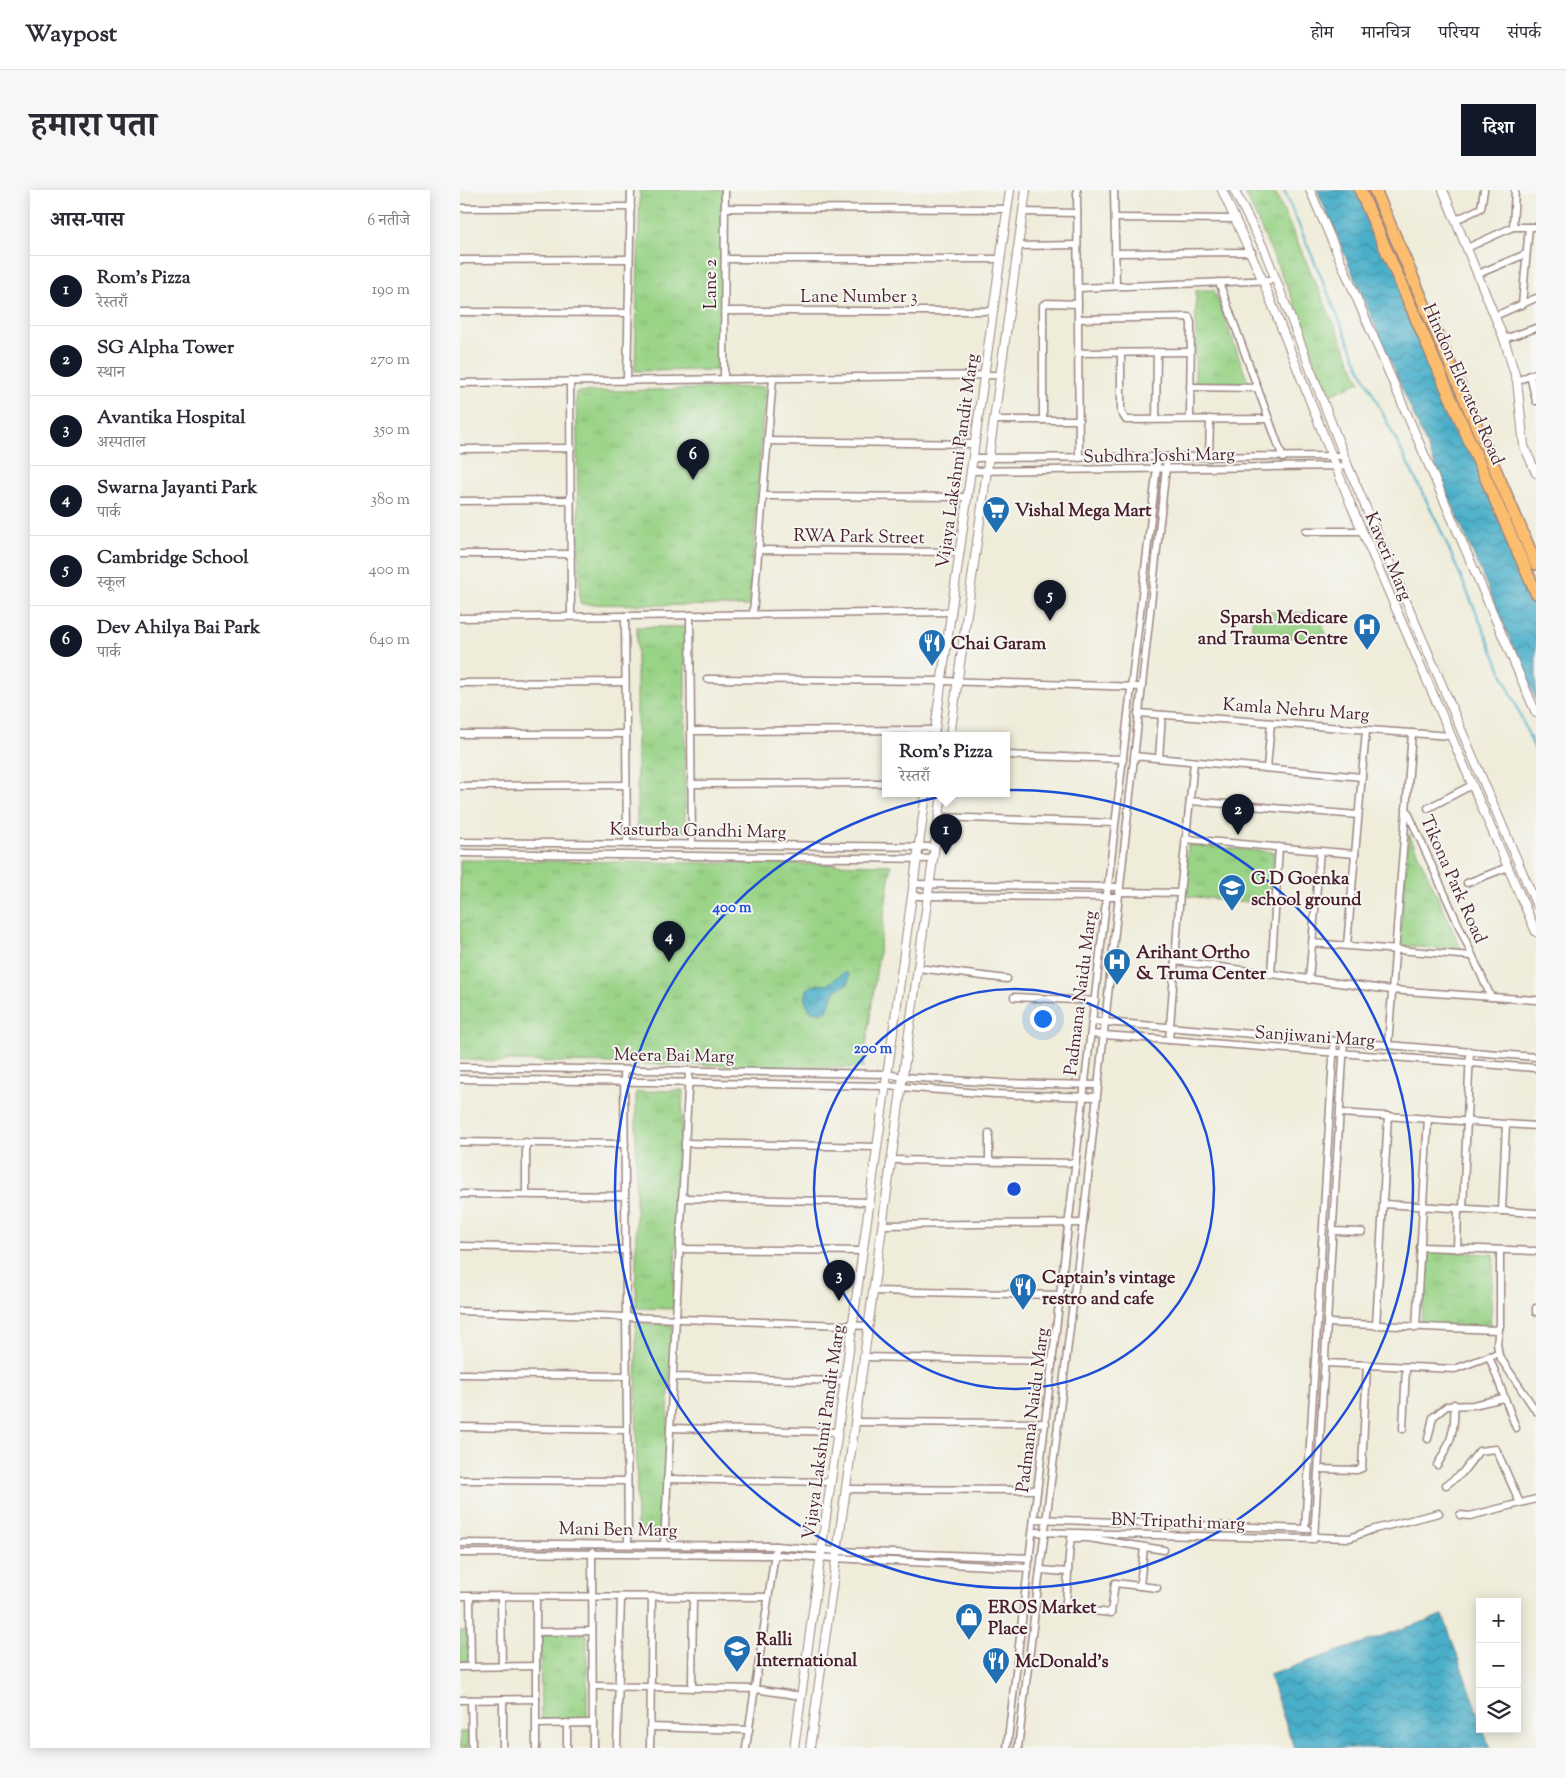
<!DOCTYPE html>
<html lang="hi">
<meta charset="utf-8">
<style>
:root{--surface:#fff;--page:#f7f7f7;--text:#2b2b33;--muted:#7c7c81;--line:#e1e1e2;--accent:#111827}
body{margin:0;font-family:"Sorts Mill Goudy","Noto Serif Devanagari",serif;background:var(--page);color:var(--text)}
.controls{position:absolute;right:15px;bottom:15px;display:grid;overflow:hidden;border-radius:0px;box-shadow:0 2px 12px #0003}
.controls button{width:45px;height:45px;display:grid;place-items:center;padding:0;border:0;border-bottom:1px solid var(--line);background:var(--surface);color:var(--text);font:25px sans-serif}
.you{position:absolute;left:582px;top:828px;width:18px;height:18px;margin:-12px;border:4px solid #fff;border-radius:50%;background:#1a73e8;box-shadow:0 0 0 8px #1a73e833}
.badge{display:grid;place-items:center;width:32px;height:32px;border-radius:50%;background:var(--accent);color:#fff;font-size:16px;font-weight:700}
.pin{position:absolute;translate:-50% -41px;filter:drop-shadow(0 1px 2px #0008)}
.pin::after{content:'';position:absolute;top:26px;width:18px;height:15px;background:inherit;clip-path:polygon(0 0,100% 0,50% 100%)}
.popup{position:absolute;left:422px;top:542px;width:128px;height:65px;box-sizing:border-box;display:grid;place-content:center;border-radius:0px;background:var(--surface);filter:drop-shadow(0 1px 4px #0005);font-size:16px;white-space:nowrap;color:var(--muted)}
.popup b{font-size:19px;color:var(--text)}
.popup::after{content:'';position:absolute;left:50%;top:100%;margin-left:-10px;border:10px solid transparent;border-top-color:var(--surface)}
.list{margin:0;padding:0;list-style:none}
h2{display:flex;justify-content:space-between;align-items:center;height:65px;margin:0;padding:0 20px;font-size:21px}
h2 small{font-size:16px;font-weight:400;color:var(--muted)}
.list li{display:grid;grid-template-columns:32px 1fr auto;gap:15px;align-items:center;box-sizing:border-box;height:70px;padding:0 20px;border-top:1px solid var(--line)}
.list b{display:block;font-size:19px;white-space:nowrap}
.list p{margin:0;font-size:16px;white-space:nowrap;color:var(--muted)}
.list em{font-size:16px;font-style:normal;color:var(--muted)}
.icon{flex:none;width:28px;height:28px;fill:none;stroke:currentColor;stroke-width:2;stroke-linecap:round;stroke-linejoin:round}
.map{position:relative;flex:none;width:1076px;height:1558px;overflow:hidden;border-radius:0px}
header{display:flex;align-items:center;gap:30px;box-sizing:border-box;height:70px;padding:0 25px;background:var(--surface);border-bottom:1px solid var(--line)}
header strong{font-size:24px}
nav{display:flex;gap:28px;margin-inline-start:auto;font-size:18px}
.intro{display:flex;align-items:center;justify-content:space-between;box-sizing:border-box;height:120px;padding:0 30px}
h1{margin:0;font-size:35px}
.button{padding:12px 22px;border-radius:0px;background:var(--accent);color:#fff;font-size:18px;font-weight:700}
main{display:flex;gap:30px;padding:0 30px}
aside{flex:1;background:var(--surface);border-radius:0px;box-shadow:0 2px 12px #0003}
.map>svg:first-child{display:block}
.grass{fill:url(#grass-tufts);stroke:#727958}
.water{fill:url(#water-waves);stroke:#4a677a}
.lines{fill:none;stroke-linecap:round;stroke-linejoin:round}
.stream{stroke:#4aafc9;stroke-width:2}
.minor-casing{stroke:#9c8682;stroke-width:9}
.tertiary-casing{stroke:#9c8682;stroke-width:10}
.motorway-casing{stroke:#9c8682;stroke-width:14}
.minor{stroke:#fff;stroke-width:6}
.tertiary{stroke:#fff;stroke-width:8}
.motorway{stroke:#fcbd6e;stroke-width:11}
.ring{fill:none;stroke:#1d4ed8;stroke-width:2.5}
.labels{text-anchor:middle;stroke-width:4;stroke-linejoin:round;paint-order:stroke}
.street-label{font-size:18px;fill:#4a1f2b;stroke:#f6f6f2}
.poi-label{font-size:18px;font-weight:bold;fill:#4a1f2b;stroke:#f6f6f2;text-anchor:start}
.centre{fill:#1d4ed8;stroke:#f6f6f2;stroke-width:2.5}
.ring-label{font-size:15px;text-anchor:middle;font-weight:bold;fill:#1d4ed8;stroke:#f6f6f2;stroke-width:4;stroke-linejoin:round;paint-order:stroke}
</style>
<header>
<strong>Waypost</strong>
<nav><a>होम</a><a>मानचित्र</a><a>परिचय</a><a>संपर्क</a></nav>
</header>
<div class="intro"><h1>हमारा पता</h1><a class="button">दिशा</a></div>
<main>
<aside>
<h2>आस-पास<small>6 नतीजे</small></h2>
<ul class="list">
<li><span class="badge">1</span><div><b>Rom's Pizza</b><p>रेस्तराँ</p></div><em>190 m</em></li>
<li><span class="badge">2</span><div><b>SG Alpha Tower</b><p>स्थान</p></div><em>270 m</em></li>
<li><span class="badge">3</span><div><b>Avantika Hospital</b><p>अस्पताल</p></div><em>350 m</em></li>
<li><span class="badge">4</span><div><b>Swarna Jayanti Park</b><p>पार्क</p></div><em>380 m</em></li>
<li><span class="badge">5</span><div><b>Cambridge School</b><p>स्कूल</p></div><em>400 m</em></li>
<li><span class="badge">6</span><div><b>Dev Ahilya Bai Park</b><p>पार्क</p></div><em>640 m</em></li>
</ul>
</aside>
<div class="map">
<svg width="1076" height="1558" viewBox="0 0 1076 1558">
<defs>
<pattern id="grass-tufts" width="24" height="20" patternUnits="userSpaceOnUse" patternTransform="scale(1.25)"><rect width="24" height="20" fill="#99d386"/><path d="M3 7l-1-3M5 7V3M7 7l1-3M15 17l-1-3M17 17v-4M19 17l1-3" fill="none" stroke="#85b574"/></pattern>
<pattern id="water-waves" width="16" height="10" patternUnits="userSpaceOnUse" patternTransform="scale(1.25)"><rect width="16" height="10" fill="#4aafc9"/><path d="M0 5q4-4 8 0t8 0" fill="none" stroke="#408ea3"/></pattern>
</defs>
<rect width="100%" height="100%" fill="#f6f6f2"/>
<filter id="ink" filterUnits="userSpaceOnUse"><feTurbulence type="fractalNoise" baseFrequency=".02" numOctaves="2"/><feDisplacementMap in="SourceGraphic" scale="10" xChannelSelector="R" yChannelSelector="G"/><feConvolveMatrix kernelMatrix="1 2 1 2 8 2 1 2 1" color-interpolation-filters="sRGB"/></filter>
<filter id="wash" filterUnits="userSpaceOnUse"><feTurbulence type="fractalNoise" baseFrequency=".0096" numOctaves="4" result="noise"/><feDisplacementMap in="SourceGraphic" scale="20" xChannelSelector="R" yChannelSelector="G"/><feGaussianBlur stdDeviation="1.12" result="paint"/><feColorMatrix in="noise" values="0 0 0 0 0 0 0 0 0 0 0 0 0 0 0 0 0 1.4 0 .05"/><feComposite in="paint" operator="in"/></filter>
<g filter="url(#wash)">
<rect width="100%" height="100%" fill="#efecd9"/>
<g class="grass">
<polygon points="180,0 263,0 260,180 175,181"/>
<polygon points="784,0 814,0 900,192 867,206 835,115"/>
<polygon points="736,100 754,100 788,192 735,193"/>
<polygon points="305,197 289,416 120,414 116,202"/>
<polygon points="793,421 858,424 869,451 791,444"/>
<rect x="177" y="437" width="48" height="204"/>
<polygon points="949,644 1002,761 939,755"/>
<polygon points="728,655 814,662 810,714 724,706"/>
<polygon points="0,670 431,675 403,878 0,870"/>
<polygon points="223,900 213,1119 176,1118 176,902"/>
<polygon points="965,1061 1034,1064 1030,1138 961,1134"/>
<polygon points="176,1133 212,1135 203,1341 177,1341"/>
<polygon points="0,1441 7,1441 8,1472 0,1473"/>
<polygon points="80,1444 127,1444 127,1530 81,1530"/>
<rect x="0" y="1542" width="8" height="16"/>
</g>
<g class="water">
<polygon points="857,0 903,0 1076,402 1076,510"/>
<polygon points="385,782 389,785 388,794 375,801 367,820 361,823 351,821 345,810 347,799 358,794 367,795"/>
<polygon points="983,1425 1020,1530 1020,1539 1023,1539 1030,1558 834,1558 809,1485"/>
</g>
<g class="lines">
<polyline class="stream" points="824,0 899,176 979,336 1076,562"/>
</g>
</g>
<g filter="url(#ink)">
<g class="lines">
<defs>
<g id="minor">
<polyline points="617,0 619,268"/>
<polyline points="654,0 656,96"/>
<polyline points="0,18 171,17"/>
<polyline points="265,18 548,19"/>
<polyline points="563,22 617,23"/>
<polyline points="655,28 775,29"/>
<polyline points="996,30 1021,18 1024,0"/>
<polyline points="1053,37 1055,0"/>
<polyline points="558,56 617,55"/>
<polyline points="1007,58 1053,37 1076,37"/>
<polyline points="655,63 792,62"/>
<polyline points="265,69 541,69"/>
<polyline points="0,70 169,69"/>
<polyline points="1018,84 1066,64"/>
<polyline points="759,92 823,268"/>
<polyline points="618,98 815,90"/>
<polyline points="1062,115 1069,37"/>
<polyline points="265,121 533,121"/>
<polyline points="0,122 168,123"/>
<polyline points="1035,126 1076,108"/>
<polyline points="618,129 729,127 731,133 730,229"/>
<polyline points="1044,149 1076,138"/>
<polyline points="618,163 730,162"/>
<polyline points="661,163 661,222 666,230 809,229"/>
<polyline points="1070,185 1076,211"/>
<polyline points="264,189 265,0"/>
<polyline points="167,190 171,0"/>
<polyline points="110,191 111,426"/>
<polyline points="1057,191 1076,183"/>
<polyline points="0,193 540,185"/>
<polyline points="730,197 797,198"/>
<polyline points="696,229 697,162"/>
<polyline points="534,230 619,230"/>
<polyline points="583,230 583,115 587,113 618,114"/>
<polyline points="308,251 515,254"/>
<polyline points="0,259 111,258"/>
<polyline points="513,268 884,266"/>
<polyline points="749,268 750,229"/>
<polyline points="511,281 888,276"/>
<polyline points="303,306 508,307"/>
<polyline points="0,311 111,310"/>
<polyline points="846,341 902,341"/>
<polyline points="298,360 500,362"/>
<polyline points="0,364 111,364"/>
<polyline points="293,424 313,188"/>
<polyline points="230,425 232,655"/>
<polyline points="165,426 167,654"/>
<polyline points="0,428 492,422"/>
<polyline points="247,489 482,491 681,497"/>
<polyline points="0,493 165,492"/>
<polyline points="678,523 991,546"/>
<polyline points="231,541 475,540"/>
<polyline points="0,544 166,544"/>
<polyline points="546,565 663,569"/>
<polyline points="674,566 902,587"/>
<polyline points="699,568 702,525"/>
<polyline points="807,578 811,533"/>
<polyline points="232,594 426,593"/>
<polyline points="0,596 166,595"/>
<polyline points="730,611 898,625"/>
<polyline points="946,618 1031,807"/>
<polyline points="968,618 1012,595"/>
<polyline points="479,627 655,633"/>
<polyline points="725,649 895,664"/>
<polyline points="0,652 475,657"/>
<polyline points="0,663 473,669"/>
<polyline points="1007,693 1048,677"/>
<polyline points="454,694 659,697"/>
<polyline points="658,702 720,703"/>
<polyline points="452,706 658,707"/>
<polyline points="852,753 1012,766"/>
<polyline points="887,755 906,540"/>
<polyline points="715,771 931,800 1076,810"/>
<polyline points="458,778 547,789"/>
<polyline points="811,785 819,657"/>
<polyline points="849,790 860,661"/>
<polyline points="554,807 635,811"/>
<polyline points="632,831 1076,867"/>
<polyline points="631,844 1076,878"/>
<polyline points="709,850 720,703 734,572"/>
<polyline points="928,855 952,543"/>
<polyline points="0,877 427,884 443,887 542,893 637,895"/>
<polyline points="164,880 168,1354"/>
<polyline points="0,889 426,896 534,904 636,907"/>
<polyline points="880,923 1076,936"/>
<polyline points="0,952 165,954"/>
<polyline points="66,952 66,1004"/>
<polyline points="225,953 417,957"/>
<polyline points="432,970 616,973"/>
<polyline points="529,971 529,943"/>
<polyline points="0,1004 165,1006"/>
<polyline points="222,1008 410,1012"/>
<polyline points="923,1014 1076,1023"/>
<polyline points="1003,1019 1010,861"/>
<polyline points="1042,1021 1046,934"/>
<polyline points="423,1035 623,1033"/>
<polyline points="873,1041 902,1042"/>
<polyline points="0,1056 166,1060"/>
<polyline points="960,1057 1076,1061"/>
<polyline points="219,1059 403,1061"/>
<polyline points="997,1059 998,1019"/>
<polyline points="413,1101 600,1105"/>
<polyline points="0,1121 409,1136"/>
<polyline points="1076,1122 1076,1118"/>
<polyline points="868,1133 1037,1140 1040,1136 1040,1060"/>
<polyline points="916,1136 928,926"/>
<polyline points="956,1138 968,928"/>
<polyline points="1039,1139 1037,1153 1039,1166 1076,1221"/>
<polyline points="1029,1166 1056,1238"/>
<polyline points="404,1167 593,1171"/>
<polyline points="865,1173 995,1179 1038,1163"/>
<polyline points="0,1184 167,1186"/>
<polyline points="213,1187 385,1191"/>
<polyline points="395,1232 586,1233"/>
<polyline points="0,1237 167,1240"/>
<polyline points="210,1238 378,1242"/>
<polyline points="943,1239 946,1177"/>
<polyline points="968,1249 973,1227 987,1216 1013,1215 1044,1208"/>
<path d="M977,1275C990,1255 996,1239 994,1214"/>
<polyline points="859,1279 897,1280 902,1278 907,1175"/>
<polyline points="207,1289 371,1292"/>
<polyline points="0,1290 167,1291"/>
<polyline points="986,1295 1002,1283 1019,1261 1036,1259 1060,1313"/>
<polyline points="386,1299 577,1300"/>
<polyline points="1000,1325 1010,1326 1076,1309"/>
<polyline points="574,1329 848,1339"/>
<polyline points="845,1339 874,851"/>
<polyline points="573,1342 854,1349 884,852"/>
<polyline points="855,1347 890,1348 911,1340 979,1323"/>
<polyline points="0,1353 316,1356 378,1361 570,1368"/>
<polyline points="204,1355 229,881"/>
<polyline points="132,1362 133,1558"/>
<polyline points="0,1363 315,1365 568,1378"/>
<polyline points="580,1380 608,1382"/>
<polyline points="680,1396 684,1357"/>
<path d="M697,1398L655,1393L651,1423L605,1418C609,1394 607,1372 611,1348H628L704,1360"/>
<polyline points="0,1406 308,1407"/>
<polyline points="10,1406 11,1477"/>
<polyline points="41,1407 42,1477"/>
<polyline points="76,1407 76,1558"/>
<polyline points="76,1442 132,1441"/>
<polyline points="0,1477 76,1476"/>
<polyline points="133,1496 295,1499 341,1506"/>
<polyline points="232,1498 233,1407"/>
<polyline points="0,1510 76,1509"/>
<polyline points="11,1510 12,1558"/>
<polyline points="43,1510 43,1558"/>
<polyline points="107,1533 107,1558"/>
<polyline points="76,1534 133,1533"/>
<polyline points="190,1537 289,1540"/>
<polyline points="157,1558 161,1407"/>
<polyline points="190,1558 192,1407"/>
<polyline points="286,1558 316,1356"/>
<polyline points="547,1558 698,268"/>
<polyline points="558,1558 623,1033 707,268"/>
</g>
<g id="tertiary">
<polyline points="762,0 803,91 891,315 1076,742"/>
<polyline points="774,0 804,59 888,276 1076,714"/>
<polyline points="850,0 1076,523"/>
<polyline points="983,0 1044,149 1057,191 1064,256 1076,283"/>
<polyline points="474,546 550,0"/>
<polyline points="490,546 566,0"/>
<polyline points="334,1558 466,604"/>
<polyline points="350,1558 482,604"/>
</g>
<g id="motorway">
<polyline points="900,0 1076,403"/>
<polyline points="915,0 1076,374"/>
</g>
</defs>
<use href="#minor" class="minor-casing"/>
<use href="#tertiary" class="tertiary-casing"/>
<use href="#motorway" class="motorway-casing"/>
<use href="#minor" class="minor"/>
<use href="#tertiary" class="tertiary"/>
<use href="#motorway" class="motorway"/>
</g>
</g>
<g class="ring">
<circle cx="554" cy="999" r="200"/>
<circle cx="554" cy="999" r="399"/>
</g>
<defs>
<symbol id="supermarket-pin" viewBox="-11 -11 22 30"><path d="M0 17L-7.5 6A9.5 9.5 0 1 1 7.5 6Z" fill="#1f6fb2" stroke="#f6f6f2"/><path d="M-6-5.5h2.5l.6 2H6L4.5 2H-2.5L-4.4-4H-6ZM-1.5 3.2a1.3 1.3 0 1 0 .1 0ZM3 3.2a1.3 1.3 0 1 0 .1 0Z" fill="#fff"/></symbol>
<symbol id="hospital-pin" viewBox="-11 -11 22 30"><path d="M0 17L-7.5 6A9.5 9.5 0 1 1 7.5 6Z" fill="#1f6fb2" stroke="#f6f6f2"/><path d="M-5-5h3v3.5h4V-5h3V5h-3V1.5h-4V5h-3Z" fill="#fff"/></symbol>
<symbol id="restaurant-pin" viewBox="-11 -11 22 30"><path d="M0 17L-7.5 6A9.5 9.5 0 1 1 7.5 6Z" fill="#1f6fb2" stroke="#f6f6f2"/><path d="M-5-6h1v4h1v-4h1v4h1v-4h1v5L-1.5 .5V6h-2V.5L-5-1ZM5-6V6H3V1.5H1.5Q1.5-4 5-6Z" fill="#fff"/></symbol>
<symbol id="school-pin" viewBox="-11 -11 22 30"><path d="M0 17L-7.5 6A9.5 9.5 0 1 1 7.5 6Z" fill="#1f6fb2" stroke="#f6f6f2"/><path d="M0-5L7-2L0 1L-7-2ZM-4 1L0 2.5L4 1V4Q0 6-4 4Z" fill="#fff"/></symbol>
<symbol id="shop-pin" viewBox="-11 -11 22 30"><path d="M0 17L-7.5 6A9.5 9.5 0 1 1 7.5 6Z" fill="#1f6fb2" stroke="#f6f6f2"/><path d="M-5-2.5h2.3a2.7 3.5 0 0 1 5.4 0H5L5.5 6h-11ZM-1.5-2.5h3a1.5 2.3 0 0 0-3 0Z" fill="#fff"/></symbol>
</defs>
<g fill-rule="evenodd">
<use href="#supermarket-pin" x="520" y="304" width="32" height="43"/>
<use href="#hospital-pin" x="891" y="421" width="32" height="43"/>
<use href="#restaurant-pin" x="456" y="437" width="32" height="43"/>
<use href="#school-pin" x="756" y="682" width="32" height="43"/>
<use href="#hospital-pin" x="641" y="756" width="32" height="43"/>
<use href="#restaurant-pin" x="547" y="1081" width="32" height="43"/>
<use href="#shop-pin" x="493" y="1411" width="32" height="43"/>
<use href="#school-pin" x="261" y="1443" width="32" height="43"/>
<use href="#restaurant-pin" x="520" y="1455" width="32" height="43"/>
</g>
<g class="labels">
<g class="street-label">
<text transform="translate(250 94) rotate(-90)" y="6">Lane 2</text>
<text x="399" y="112">Lane Number 3</text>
<text transform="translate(1004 194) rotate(66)" y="6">Hindon Elevated Road</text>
<text transform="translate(699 265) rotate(-1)" y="6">Subdhra Joshi Marg</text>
<text transform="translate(497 271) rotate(-82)" y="6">Vijaya Lakshmi Pandit Marg</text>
<text transform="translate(399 346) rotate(1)" y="6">RWA Park Street</text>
<text transform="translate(929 366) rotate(67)" y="6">Kaveri Marg</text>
<text transform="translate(836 519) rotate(4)" y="6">Kamla Nehru Marg</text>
<text transform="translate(238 640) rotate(1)" y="6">Kasturba Gandhi Marg</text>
<text transform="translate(994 689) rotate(66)" y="6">Tikona Park Road</text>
<text transform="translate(620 803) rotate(-83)" y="6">Padmana Naidu Marg</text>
<text transform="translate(855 846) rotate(4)" y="6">Sanjiwani Marg</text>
<text transform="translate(214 865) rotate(1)" y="6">Meera Bai Marg</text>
<text transform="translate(572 1220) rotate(-83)" y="6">Padmana Naidu Marg</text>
<text transform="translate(363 1242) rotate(-82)" y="6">Vijaya Lakshmi Pandit Marg</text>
<text transform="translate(718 1331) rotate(2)" y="6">BN Tripathi marg</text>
<text transform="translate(158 1339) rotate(1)" y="6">Mani Ben Marg</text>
</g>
<g class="poi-label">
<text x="555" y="326">Vishal Mega Mart</text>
<text x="888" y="433" text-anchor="end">Sparsh Medicare<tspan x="888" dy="21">and Trauma Centre</tspan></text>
<text x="491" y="459">Chai Garam</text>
<text x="791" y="694">G D Goenka<tspan x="791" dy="21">school ground</tspan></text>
<text x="676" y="768">Arihant Ortho<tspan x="676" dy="21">&amp; Truma Center</tspan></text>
<text x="582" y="1093">Captain's vintage<tspan x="582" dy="21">restro and cafe</tspan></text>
<text x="528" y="1423">EROS Market<tspan x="528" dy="21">Place</tspan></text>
<text x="296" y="1455">Ralli<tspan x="296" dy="21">International</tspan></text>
<text x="555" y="1477">McDonald's</text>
</g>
</g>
<circle cx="554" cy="999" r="8" class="centre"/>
<g class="ring-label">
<text x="272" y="722">400 m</text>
<text x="413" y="863">200 m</text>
</g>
</svg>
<div class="controls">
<button>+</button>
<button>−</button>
<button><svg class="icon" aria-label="layers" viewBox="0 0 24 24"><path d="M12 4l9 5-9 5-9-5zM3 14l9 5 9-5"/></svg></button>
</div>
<div class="you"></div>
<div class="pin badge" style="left:486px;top:665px">1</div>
<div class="popup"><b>Rom's Pizza</b>रेस्तराँ</div>
<div class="pin badge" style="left:778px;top:645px">2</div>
<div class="pin badge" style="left:379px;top:1111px">3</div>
<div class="pin badge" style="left:209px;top:772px">4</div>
<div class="pin badge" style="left:590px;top:431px">5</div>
<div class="pin badge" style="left:233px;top:290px">6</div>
</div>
</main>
